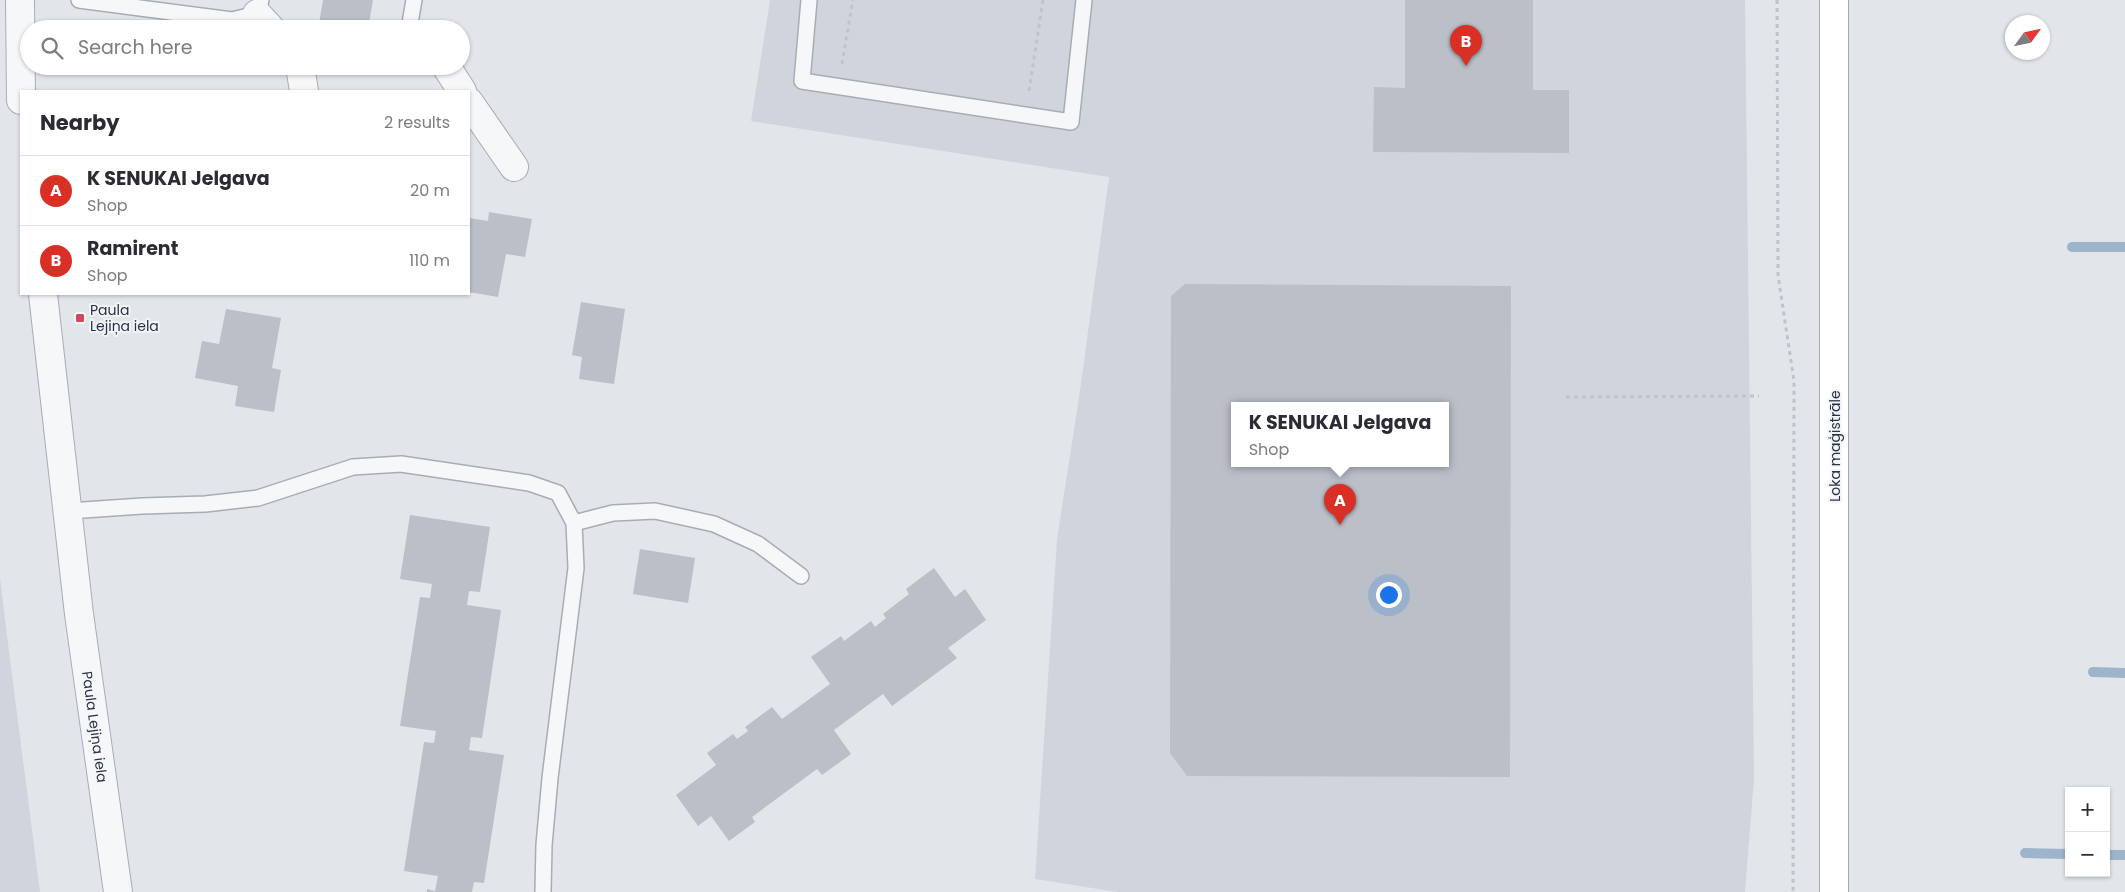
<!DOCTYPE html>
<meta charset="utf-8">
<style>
:root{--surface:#fff;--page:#f7f7f7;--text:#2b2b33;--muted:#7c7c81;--line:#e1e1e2;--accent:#d93025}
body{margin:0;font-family:Poppins,sans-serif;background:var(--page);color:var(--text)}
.controls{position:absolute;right:15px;bottom:15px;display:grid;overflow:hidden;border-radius:0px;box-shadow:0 1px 4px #0004}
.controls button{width:45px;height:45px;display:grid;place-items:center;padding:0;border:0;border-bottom:1px solid var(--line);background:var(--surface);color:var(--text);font:25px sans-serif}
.compass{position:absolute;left:2005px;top:15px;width:45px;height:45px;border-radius:50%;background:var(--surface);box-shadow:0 1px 4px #0004;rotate:57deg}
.you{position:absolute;left:1388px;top:594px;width:18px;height:18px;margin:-12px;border:4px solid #fff;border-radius:50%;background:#1a73e8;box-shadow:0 0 0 8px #1a73e833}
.badge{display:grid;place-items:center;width:32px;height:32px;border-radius:50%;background:var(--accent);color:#fff;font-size:16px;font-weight:700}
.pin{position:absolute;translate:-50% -41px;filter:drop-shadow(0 1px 2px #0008)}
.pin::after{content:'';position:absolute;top:26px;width:18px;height:15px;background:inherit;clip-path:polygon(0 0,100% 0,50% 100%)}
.popup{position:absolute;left:1231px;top:402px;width:218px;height:65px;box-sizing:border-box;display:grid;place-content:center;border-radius:0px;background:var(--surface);filter:drop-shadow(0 1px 4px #0005);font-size:16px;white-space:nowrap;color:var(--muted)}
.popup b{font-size:19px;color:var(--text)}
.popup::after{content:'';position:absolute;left:50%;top:100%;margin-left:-10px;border:10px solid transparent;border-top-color:var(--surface)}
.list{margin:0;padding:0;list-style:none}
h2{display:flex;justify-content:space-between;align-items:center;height:65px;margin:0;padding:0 20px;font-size:21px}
h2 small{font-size:16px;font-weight:400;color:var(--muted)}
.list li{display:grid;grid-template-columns:32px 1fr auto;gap:15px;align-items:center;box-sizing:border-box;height:70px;padding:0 20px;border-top:1px solid var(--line)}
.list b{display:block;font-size:19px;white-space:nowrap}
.list p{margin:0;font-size:16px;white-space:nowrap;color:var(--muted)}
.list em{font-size:16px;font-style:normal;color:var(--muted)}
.icon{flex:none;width:28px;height:28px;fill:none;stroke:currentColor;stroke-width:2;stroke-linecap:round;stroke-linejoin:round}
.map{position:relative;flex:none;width:2125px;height:892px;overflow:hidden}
.search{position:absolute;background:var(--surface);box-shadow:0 1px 4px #0004;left:20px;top:20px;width:450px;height:55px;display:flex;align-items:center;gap:12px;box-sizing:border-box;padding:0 18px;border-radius:28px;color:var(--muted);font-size:19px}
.panel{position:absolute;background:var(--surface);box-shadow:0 1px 4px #0004;left:20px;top:90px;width:450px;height:205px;border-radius:0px}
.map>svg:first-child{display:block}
.built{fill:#d0d5dd;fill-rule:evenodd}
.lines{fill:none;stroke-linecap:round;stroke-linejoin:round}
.stream{stroke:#9eb4ca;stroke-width:10}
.building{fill:#babfc8;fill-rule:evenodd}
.lane-casing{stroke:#a7adb5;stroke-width:18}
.street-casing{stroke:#a7adb5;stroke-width:30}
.primary-casing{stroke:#a2aab6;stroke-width:30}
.path{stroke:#c0c4ca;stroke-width:3;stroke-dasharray:4 4;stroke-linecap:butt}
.lane{stroke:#f5f7f9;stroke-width:15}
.street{stroke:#f5f7f9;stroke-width:28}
.primary{stroke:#fff;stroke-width:28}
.poi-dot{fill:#cf495e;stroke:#f2f5f8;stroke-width:2}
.labels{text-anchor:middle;stroke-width:4;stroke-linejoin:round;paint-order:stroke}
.poi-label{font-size:14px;fill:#2a3343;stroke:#f2f5f8;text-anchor:start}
.street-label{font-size:14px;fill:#2a3343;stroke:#f2f5f8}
</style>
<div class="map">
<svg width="2125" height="892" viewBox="0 0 2125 892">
<rect width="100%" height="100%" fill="#e2e6eb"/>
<g class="built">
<path d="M770,0H1745L1754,779L1745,892H1117L1035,879L1057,539L1079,398L1109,177L751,121ZM1235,406H1445V464H1235Z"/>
<polygon points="0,577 7,636 40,892 0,892"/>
</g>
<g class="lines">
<g class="stream">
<polyline points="2072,247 2125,247"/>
<polyline points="2093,672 2125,673"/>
<polyline points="2025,853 2069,854"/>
<polyline points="2106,855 2125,855"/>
</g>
</g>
<g class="building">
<polygon points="323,0 373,0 368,29 318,29"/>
<polygon points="1405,0 1533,0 1533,90 1569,90 1569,153 1373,152 1374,87 1405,88"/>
<polygon points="489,212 532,219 525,257 506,254 498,297 469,292 469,218 488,221"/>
<path d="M1185,284L1511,286L1510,777L1187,776L1170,753L1171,296ZM1235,406H1445V464H1235Z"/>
<polygon points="581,302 625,309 614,384 579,379 582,357 572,355"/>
<polygon points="226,309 281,318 272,368 281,370 274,412 235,406 238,386 195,378 202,341 219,344"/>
<polygon points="410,515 490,527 480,592 469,591 467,605 501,610 482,738 471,737 469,750 504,755 484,883 474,882 472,892 427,892 427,889 435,891 438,876 404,871 424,742 434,743 436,731 400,726 420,597 430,598 432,584 400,579"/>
<polygon points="640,549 695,558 688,603 633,594"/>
<polygon points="934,568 955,597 965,589 986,620 948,648 957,658 892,706 883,694 834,730 851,754 822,775 817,769 752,817 755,822 729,841 711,816 698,826 676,795 716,765 707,753 733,734 737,739 748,731 745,727 772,707 782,719 830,684 811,657 841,636 844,641 871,621 875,627 886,618 883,614 909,594 906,589"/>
</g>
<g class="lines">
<defs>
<g id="lane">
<polyline points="79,0 232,20 257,14 261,0"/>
<polyline points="809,0 802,81 1071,122 1084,0"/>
<polyline points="409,29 414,0"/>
<polyline points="69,511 142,506 205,504 258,498 353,467 401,464 529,483 558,493 574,523 576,568 550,778 544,845 543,892"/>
<polyline points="574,523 613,513 655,511 714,524 758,544 801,576"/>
</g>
<g id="street">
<polyline points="20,0 21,100"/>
<polyline points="257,14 271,29"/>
<polyline points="300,66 304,91"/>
<polyline points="446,66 462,91"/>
<polyline points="469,102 514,167"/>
<path id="s1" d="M43,294L79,614L118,892"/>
</g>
<polyline id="primary" points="1834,0 1834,892"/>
</defs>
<use href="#lane" class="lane-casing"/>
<use href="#street" class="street-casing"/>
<use href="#primary" class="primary-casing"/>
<g class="path">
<polyline points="1777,0 1778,275 1794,381 1793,892"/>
<polyline points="842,64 853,0"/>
<polyline points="1029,91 1043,0"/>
<polyline points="1566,397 1759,396"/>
</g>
<use href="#lane" class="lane"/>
<use href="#street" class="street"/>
<use href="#primary" class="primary"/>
</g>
<rect class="poi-dot" x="75" y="313" width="10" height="10" rx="2.5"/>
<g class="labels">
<g class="poi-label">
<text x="90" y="315">Paula<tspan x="90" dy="16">Lejiņa iela</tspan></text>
</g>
<g class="street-label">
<text transform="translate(1835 446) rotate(-90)" y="5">Loka maģistrāle</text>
<text dy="5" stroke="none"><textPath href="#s1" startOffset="436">Paula Lejiņa iela</textPath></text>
</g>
</g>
</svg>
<div class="controls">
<button>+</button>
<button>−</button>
</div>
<svg class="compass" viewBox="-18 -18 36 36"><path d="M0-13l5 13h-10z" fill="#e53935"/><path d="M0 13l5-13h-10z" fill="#7c7c81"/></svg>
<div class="you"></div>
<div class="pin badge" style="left:1340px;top:525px">A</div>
<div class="popup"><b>K SENUKAI Jelgava</b>Shop</div>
<div class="pin badge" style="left:1466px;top:66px">B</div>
<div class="search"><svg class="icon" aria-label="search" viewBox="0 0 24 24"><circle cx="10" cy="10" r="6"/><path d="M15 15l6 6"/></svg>Search here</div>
<section class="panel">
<h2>Nearby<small>2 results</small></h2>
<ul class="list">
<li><span class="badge">A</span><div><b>K SENUKAI Jelgava</b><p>Shop</p></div><em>20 m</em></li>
<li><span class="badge">B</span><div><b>Ramirent</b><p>Shop</p></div><em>110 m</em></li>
</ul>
</section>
</div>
